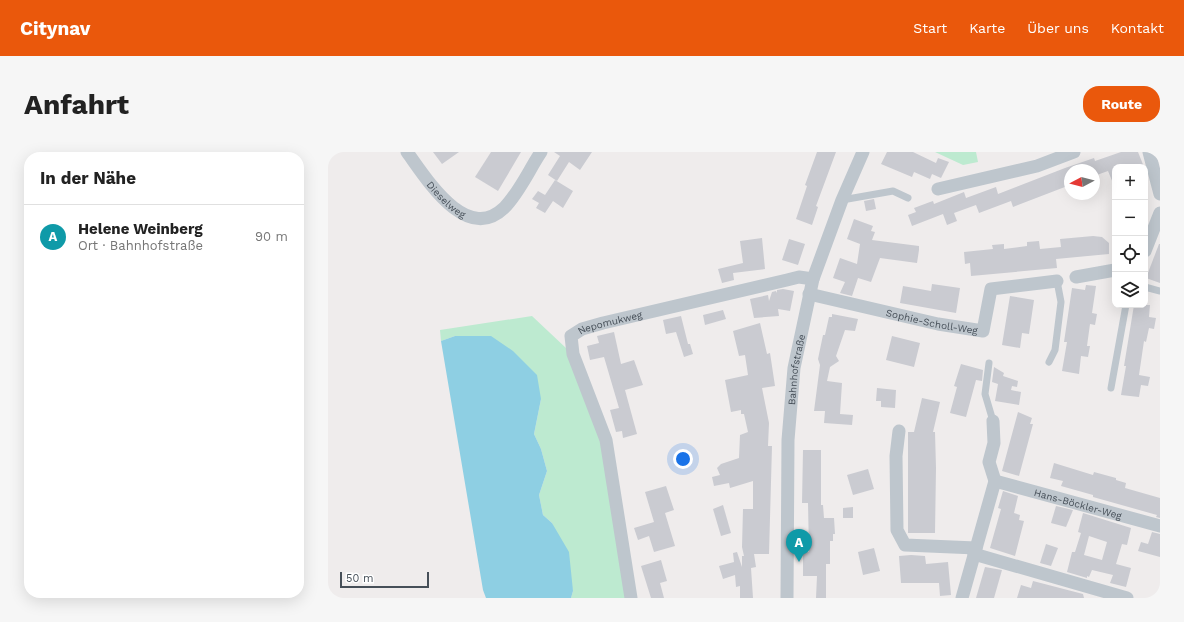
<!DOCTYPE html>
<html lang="de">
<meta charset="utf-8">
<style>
:root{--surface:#fff;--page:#f6f6f6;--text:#222;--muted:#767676;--line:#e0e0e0;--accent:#ea580c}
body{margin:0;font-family:"Work Sans",sans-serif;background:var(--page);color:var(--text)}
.controls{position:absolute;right:12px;top:12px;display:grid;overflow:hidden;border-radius:8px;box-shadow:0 4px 16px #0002}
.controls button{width:36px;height:36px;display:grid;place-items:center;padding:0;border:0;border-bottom:1px solid var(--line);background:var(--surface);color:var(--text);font:20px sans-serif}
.compass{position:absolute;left:736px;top:12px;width:36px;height:36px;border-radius:50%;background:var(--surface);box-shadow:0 4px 16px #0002;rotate:263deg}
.scale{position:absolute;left:12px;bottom:10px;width:89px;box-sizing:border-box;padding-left:4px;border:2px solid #464f58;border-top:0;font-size:11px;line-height:14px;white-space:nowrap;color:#464f58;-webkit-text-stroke:3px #fff;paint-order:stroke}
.you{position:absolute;left:355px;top:307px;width:14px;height:14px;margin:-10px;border:3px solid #fff;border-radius:50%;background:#1a73e8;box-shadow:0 0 0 6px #1a73e833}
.badge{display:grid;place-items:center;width:26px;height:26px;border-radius:50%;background:var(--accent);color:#fff;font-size:13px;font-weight:700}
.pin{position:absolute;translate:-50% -33px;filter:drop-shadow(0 1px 2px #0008)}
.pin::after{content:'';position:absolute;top:21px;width:14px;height:12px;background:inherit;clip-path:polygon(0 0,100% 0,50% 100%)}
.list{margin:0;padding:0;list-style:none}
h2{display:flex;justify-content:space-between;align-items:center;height:52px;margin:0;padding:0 16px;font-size:17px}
h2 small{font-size:13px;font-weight:400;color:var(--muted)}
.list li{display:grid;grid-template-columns:26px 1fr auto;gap:12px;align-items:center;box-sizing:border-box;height:64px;padding:0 16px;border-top:1px solid var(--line)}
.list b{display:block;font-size:15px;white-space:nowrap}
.list p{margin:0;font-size:13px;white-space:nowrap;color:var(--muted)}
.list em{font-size:13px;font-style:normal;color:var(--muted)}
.icon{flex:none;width:22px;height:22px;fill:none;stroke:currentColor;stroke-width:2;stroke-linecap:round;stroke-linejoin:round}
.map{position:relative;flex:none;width:832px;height:446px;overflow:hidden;border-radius:16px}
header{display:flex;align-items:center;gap:24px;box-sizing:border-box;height:56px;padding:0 20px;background:var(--accent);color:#fff}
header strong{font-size:19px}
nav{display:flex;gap:22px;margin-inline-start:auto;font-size:14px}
.intro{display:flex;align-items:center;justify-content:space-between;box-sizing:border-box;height:96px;padding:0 24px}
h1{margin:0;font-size:28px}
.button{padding:10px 18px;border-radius:16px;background:var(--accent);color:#fff;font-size:14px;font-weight:700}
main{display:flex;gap:24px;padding:0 24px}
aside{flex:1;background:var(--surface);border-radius:16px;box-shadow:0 4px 16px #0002}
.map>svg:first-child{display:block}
.green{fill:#bdead0}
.water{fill:#8ecfe3}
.building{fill:#cacbd1;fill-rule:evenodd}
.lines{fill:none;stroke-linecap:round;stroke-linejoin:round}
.service{stroke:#bec6cd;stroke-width:7}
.minor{stroke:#bec6cd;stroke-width:13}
.labels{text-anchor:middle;stroke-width:3;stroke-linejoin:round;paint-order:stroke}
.street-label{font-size:10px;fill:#464f58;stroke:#fff}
</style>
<header>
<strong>Citynav</strong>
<nav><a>Start</a><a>Karte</a><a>Über uns</a><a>Kontakt</a></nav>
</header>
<div class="intro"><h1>Anfahrt</h1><a class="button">Route</a></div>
<main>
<aside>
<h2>In der Nähe<small></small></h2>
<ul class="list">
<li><span class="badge" style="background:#0f9aa8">A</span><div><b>Helene Weinberg</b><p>Ort · Bahnhofstraße</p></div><em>90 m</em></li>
</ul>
</aside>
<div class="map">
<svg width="832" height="446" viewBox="0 0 832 446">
<rect width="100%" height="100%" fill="#efecec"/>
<g class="green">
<polygon points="607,0 648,0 650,10 635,13"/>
<polygon points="204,164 238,196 286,302 303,446 243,446 245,439 224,371 215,363 211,343 219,319 213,297 206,282 213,247 127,184 113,189 112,178"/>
</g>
<polygon class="water" points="127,184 163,184 185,199 209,223 213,247 206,282 213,297 219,319 211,343 215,363 224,371 241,400 245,439 243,446 158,446 155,438 113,189"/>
<g class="building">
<polygon points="105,0 131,0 114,12"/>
<polygon points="163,0 193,0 170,39 147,25"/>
<polygon points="226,0 264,0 252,18 241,10 229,29 220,23 232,4"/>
<polygon points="489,0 508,0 488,54 490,55 484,73 468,67 479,34 477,33"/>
<polygon points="559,0 585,0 608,11 610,6 621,10 613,26 604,22 602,27 586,20 584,25 553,12"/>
<polygon points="793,0 810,0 816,15 787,15 787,36 780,19 766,24 766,18 742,18 742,33 685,55 683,49 651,61 648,53 626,61 629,69 619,73 615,62 584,74 580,63 588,60 586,56 602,50 605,49 606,52 636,40 638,46 668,35 670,42 737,16 766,6 767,9"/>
<polygon points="227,28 245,39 235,56 225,49 217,61 208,56 211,51 204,47 210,39 217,43"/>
<polygon points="546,47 548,57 538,59 536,49"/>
<polygon points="526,67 545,74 543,79 547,80 544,88 591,94 591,98 589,111 552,106 543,130 530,126 524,144 512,141 517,130 505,126 512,106 529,112 532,92 519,87"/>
<polygon points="765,84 774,85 781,91 781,102 728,107 729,116 643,124 642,111 637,112 636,100 665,97 664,93 676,92 676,97 699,94 699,90 711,89 712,97 733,95 732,87"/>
<polygon points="434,86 437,117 405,121 406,128 394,131 390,117 415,111 412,89"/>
<polygon points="461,87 477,92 470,113 454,108"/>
<polygon points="831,92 832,92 832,131 818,126"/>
<polygon points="604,132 632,136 628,161 572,151 575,134 603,139"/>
<polygon points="758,133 768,134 764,161 769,162 767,173 762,172 759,194 762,194 760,205 753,204 751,222 734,219 739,190 736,190 744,136 757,138"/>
<polygon points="455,137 466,139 462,159 450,157 451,164 426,166 422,147 440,143 441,149 444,140 448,139 449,141 449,138"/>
<polygon points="682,144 706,148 701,182 694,181 692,196 674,193"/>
<polygon points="806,153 822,153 821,165 828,166 826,177 821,176 818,190 816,189 811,223 822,225 820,234 813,233 811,245 793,243 798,214 796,214"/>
<polygon points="395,158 398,167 377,173 375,163"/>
<polygon points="504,162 530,167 527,179 517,178 508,204 511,209 502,215 499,229 514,231 512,262 525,263 524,273 496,271 497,259 486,259 492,213 490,207 495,183 497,183 501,165 504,165"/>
<polygon points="353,164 360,192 362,192 365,202 356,205 348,180 338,182 335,168"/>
<polygon points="432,171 439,202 442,201 447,234 434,236 441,271 440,294 444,294 441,402 426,402 428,415 423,416 425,446 412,446 412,434 408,435 407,423 395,427 391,414 406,410 405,401 409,400 414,415 414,404 416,404 414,395 415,357 425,357 425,329 402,336 401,331 386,334 384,325 392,323 389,316 393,312 411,306 412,283 420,280 416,262 413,262 413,258 403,260 397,228 420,223 417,203 411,204 405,179"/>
<polygon points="286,180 293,212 306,208 315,233 297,238 309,282 295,286 294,279 288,280 282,258 291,256 276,205 262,208 259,194 271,191 269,184"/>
<polygon points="564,184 592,191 586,215 558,208"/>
<polygon points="633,212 655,218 654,229 648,228 638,265 622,261 629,235 626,234"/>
<polygon points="666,215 676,221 675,224 690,229 689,235 684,234 683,238 693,240 691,253 667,249 670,232 664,230"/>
<polygon points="549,236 568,238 567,256 553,255 553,249 548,249"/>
<polygon points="594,246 612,250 605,280 607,280 608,316 607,381 580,381 580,280 586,280"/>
<polygon points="690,260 704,266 702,272 705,272 691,324 674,319"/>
<polygon points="475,298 493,298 493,353 495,353 496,366 506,366 507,382 505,382 505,389 502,389 502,412 498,412 498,446 488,446 489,424 475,424 475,400 481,400 480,351 474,351"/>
<polygon points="726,311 765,323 766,320 788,326 788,328 798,331 797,336 832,346 832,366 828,365 829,363 765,345 765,343 733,334 735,329 722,326"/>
<polygon points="540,317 546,337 525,343 519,323"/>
<polygon points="338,334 346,358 337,361 347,394 326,400 321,384 310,388 306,376 326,370 317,340"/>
<polygon points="675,339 690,344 686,361 692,363 691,368 696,369 687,404 662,396 673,357 670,356"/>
<polygon points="395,353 403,381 393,384 385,357"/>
<polygon points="728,354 745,358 738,375 723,371"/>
<polygon points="525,355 525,366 515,366 515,356"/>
<path d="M755,361L803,376L799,393L794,392L788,412L803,416L798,435L782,431L785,423L764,418L761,425L759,424V426L739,420L744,400H747L753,381L750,380ZM761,384L779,390L774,408L756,403Z"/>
<polygon points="824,380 832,382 832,405 810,399 813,390 820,392"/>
<polygon points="718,392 730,396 723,414 712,411"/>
<polygon points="546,396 552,419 535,423 530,400"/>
<polygon points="583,403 597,404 598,412 620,410 623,443 612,444 611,431 573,431 571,404"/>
<polygon points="333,408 339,429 332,431 336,446 323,446 313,414"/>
<polygon points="657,415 674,418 666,446 648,446"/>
<polygon points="705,429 755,442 756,446 689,446 693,433 703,436"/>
</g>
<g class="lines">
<g class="service">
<polyline points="514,48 565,39 580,46"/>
<polyline points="817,135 832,139"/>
<polyline points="721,210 727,198 733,150 729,129"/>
<polyline points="661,211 657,242 665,269"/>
<polyline points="783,236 798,153"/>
</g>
<g class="minor">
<path id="s1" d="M79,0C98,26 138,92 176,56C191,41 201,18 213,0"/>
<polyline points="821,0 832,42"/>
<polyline points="610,37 709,14 746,0"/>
<polyline points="817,99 832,61"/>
<polyline points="748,125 787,118"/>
<path id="s2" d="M481,142L610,172L655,179L663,137L729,129"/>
<polyline points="571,279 568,304 569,378 577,393 648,396"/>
<path id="s3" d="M667,329L832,374"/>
<polyline points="646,402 799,446"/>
<path id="s4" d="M303,446L278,288L245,202L243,184L254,177L275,171L459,128L471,125L485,127"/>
<path id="s5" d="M459,446L460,288L466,216L485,127L514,48L535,0"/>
<polyline points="634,446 667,329 661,310 666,291 665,269"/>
</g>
</g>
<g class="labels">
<g class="street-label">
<text dy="4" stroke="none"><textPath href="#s1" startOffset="62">Dieselweg</textPath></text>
<text dy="4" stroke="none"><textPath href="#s2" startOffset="126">Sophie-Scholl-Weg</textPath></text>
<text dy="4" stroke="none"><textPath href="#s4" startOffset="312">Nepomukweg</textPath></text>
<text dy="4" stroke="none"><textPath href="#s5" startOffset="229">Bahnhofstraße</textPath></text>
<text dy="4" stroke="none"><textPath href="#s3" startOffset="86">Hans-Böckler-Weg</textPath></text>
</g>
</g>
</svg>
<div class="controls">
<button>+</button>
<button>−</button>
<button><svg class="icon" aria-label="locate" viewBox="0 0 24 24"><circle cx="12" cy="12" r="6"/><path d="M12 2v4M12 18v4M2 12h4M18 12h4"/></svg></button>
<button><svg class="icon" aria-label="layers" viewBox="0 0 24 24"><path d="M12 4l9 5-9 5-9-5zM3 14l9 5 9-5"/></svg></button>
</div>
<svg class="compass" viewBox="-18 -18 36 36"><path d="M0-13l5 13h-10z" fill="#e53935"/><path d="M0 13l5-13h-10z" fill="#767676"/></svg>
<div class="scale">50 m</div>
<div class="you"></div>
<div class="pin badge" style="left:471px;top:410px;background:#0f9aa8">A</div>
</div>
</main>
